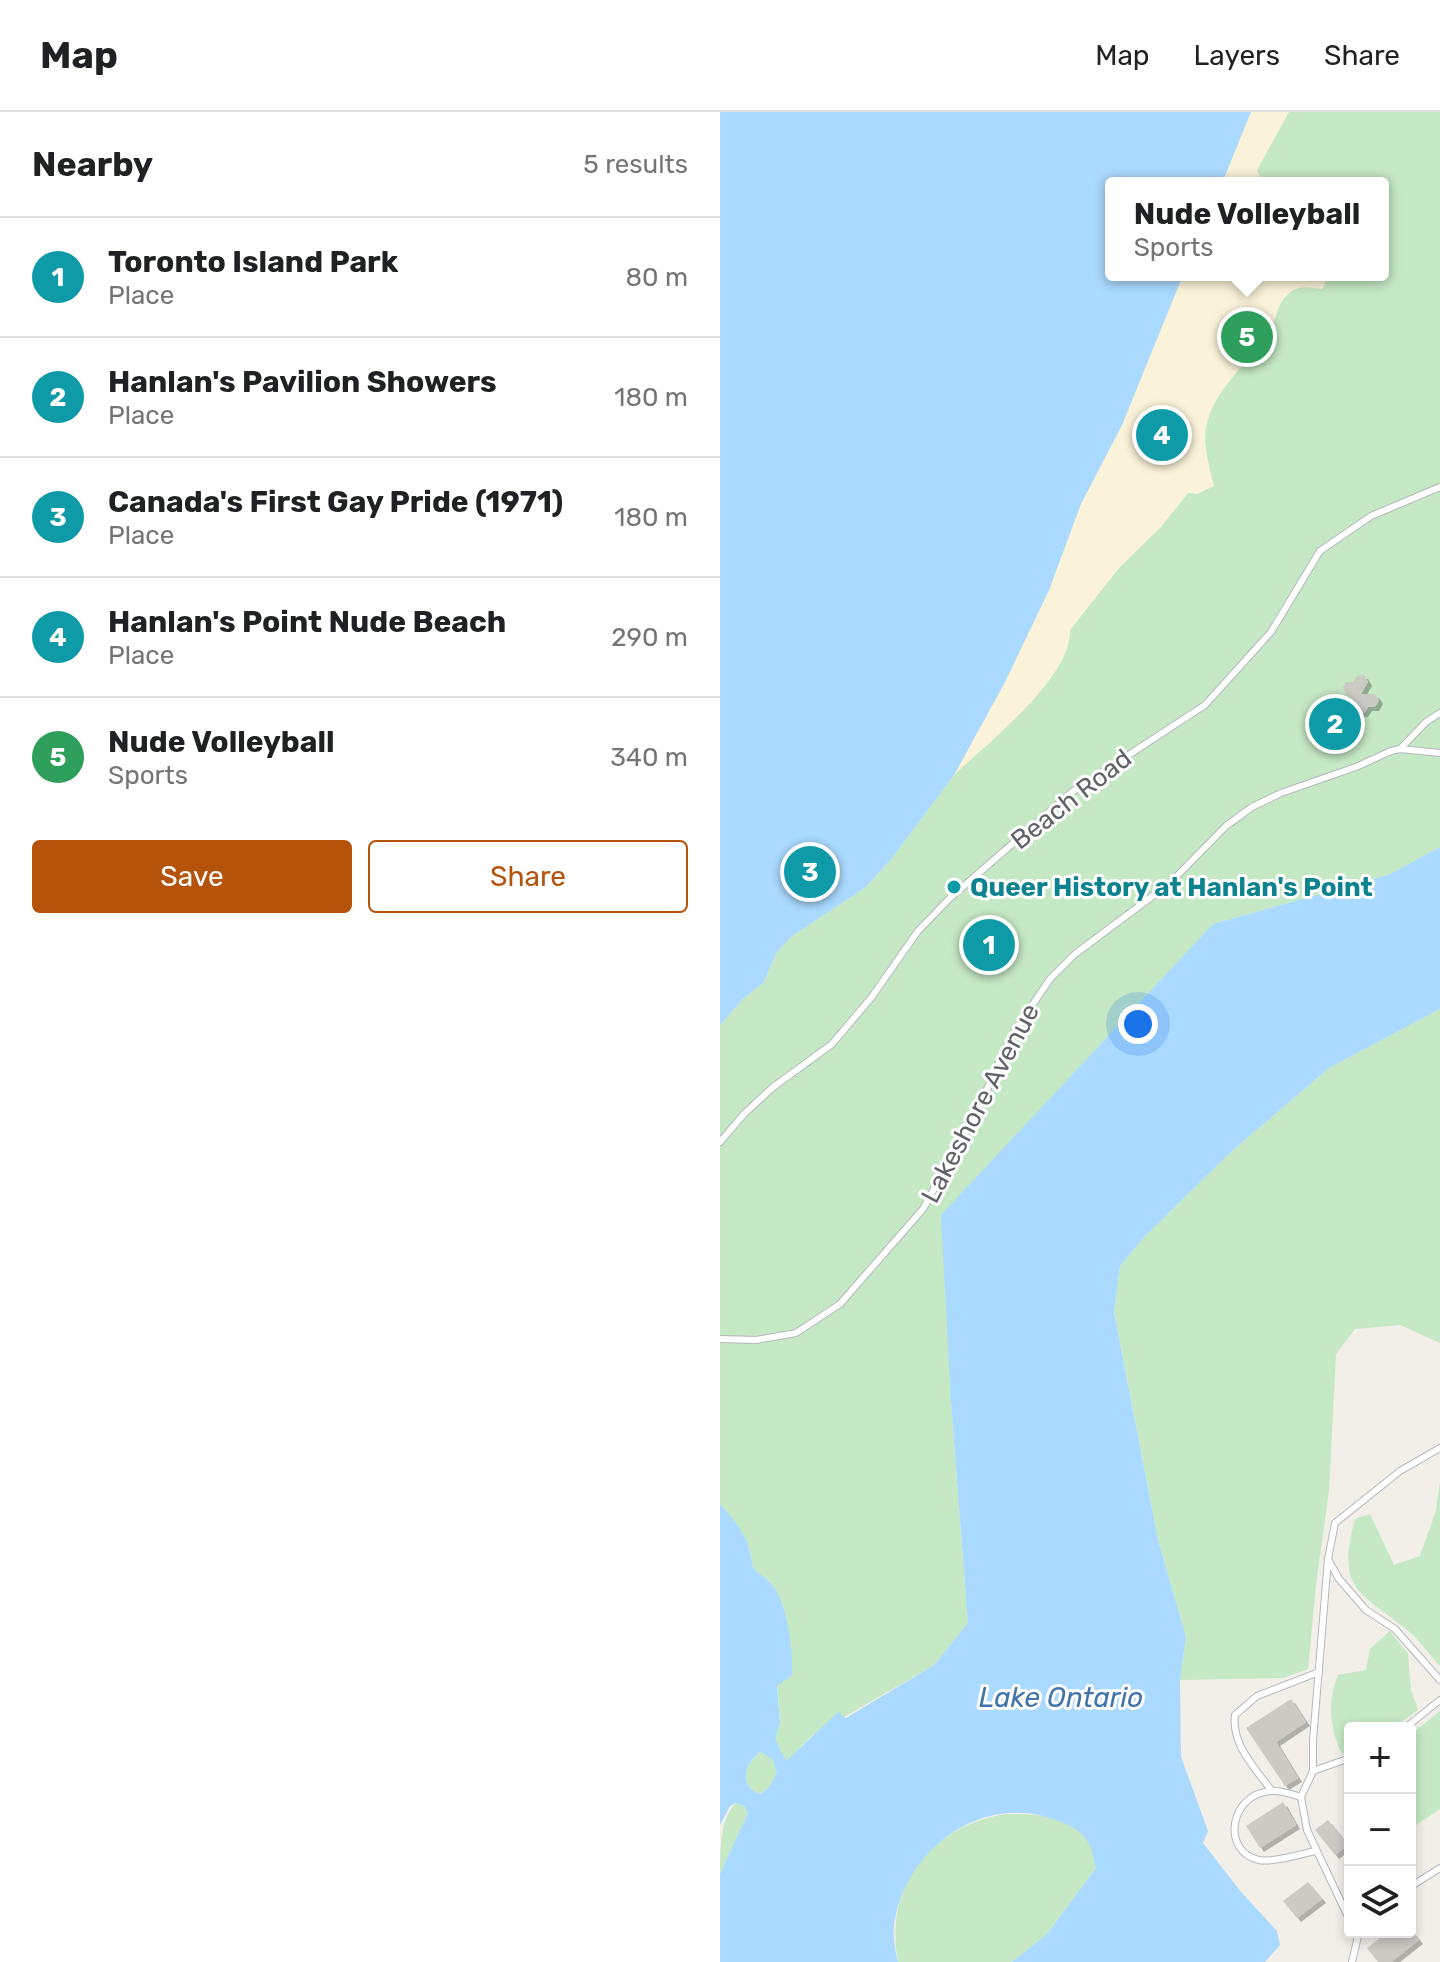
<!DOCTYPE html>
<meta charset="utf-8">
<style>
:root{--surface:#fff;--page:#f6f6f6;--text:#202124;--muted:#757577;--line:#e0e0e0;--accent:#b45309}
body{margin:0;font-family:Rubik,sans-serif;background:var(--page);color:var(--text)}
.controls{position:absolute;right:24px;bottom:24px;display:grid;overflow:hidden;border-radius:8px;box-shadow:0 4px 12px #0003}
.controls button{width:72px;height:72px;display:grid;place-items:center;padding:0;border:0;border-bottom:2px solid var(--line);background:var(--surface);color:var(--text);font:40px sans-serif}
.you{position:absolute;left:418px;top:912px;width:28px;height:28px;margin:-20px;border:6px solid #fff;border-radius:50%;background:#1a73e8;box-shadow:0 0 0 12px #1a73e833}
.badge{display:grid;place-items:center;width:52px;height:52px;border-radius:50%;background:var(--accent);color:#fff;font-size:26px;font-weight:700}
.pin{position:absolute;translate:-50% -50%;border:4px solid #fff;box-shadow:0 2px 8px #0006}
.popup{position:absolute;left:385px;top:65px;width:284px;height:104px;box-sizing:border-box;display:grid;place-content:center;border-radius:8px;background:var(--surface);filter:drop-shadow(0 2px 6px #0005);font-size:26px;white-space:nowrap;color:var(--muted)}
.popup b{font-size:30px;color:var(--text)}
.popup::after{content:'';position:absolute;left:50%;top:100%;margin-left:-16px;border:16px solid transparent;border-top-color:var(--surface)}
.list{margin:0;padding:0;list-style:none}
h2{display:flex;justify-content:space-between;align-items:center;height:104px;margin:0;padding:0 32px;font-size:34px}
h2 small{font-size:26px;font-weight:400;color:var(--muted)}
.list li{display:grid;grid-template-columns:52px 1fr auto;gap:24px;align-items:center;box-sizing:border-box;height:120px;padding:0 32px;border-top:2px solid var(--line)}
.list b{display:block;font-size:30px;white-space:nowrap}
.list p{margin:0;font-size:26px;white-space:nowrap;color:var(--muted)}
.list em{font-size:26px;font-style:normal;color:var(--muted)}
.actions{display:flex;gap:16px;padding:24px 32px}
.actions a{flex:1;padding:18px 0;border:2px solid var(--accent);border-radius:8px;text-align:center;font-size:28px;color:var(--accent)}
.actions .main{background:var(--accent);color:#fff}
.icon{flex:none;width:44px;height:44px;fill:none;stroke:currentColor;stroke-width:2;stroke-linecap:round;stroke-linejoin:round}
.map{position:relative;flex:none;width:720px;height:1850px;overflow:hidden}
header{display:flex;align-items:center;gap:48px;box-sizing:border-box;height:112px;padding:0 40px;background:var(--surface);border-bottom:2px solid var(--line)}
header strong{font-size:38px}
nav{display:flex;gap:44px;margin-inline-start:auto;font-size:28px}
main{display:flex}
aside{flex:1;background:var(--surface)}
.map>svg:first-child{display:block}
.green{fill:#c5e8c5}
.sand{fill:#fbf3d9}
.water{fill:#aadaff;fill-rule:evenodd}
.building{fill:#cccac5;filter:url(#shadow)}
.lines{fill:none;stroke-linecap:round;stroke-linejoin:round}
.service-casing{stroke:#b5b8bc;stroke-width:8}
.service{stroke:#fff;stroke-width:6}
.culture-dot{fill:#0f9aa8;stroke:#fff;stroke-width:3}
.labels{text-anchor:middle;stroke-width:6;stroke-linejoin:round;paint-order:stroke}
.street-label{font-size:26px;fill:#5f6368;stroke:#fff}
.culture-label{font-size:26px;font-weight:bold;fill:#0d838f;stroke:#fff;text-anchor:start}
.water-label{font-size:28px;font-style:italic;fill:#4174aa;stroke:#fff}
</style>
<header>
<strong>Map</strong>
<nav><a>Map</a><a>Layers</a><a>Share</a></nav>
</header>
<main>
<aside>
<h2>Nearby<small>5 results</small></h2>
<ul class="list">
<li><span class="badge" style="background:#0f9aa8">1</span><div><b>Toronto Island Park</b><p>Place</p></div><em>80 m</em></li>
<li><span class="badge" style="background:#0f9aa8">2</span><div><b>Hanlan's Pavilion Showers</b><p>Place</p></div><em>180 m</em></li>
<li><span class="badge" style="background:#0f9aa8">3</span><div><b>Canada's First Gay Pride (1971)</b><p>Place</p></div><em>180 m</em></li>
<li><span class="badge" style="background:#0f9aa8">4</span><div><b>Hanlan's Point Nude Beach</b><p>Place</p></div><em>290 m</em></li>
<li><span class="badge" style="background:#2e9e5b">5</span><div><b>Nude Volleyball</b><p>Sports</p></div><em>340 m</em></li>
</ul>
<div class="actions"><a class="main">Save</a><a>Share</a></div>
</aside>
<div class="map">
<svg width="720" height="1850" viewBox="0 0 720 1850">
<defs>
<filter id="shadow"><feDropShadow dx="4" dy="4" stdDeviation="0" flood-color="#0004"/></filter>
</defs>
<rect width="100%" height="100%" fill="#f1efe8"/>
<g class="green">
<path d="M531,0H720V735L668,763L493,812L386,928L231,1290L248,1511L214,1553L93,1623L66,1649L54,1627L60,1610L50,1470L33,1456C29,1425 19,1415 0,1392V913L24,886L44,870L56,841L72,824L146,775L172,746L234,663L285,570L329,478L402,313L463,163H663V71H502Z"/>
<polygon points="720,897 720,1231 680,1213 635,1217 616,1242 609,1379 596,1472 588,1557 563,1566 460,1568 466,1525 438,1428 394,1199 400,1154 425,1124 513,1038 609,956"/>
<path d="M720,1369V1554C709,1542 699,1527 686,1517C636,1478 617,1476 635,1407L650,1402L674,1453L700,1444L716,1399Z"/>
<path d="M670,1519L688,1542L691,1578L698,1598L673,1616H630V1638L622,1642C610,1617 607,1588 618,1563L646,1558L650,1537Z"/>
<polygon points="720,1599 720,1697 696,1713 690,1705 690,1623"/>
<path d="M41,1640L53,1648L58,1660L50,1674L41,1682C18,1676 24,1650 41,1640Z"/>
<path d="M16,1691L24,1694L28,1701L0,1762C0,1739 0,1706 16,1691Z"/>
<path d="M286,1702C315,1702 352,1703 369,1731C373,1738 374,1748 376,1756L327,1822L292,1850H178C164,1774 210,1714 286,1702Z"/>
</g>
<g class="sand">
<polygon points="531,0 569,0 537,58 543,71 502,71"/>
<path d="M463,163H605L608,166L602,177C591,176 582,173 572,179C557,189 559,202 551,216C533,248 500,270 488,307C481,329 489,352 494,374L477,382L468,381L441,415L400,455L350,518C352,565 267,632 234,663L285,570L329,478L361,392L402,313Z"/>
</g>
<g class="water">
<polygon points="0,0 531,0 502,71 391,71 391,163 463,163 402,313 361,392 329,478 285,570 234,663 172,746 146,775 72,824 56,841 44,870 24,886 0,913"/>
<path d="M720,735V897L609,956L513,1038L425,1124L400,1154L394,1200L438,1428L466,1525L460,1568L461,1645L488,1719L483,1731L521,1780L557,1819L560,1833L545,1850H292L327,1822L376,1756C374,1748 373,1739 369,1732C361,1716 345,1711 330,1706C258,1683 188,1738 175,1807C172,1820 175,1838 178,1850H0V1762L28,1701L24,1694L16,1691L10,1694L0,1713V1392C20,1415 29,1425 33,1456C43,1464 54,1472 59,1485C69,1507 73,1539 72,1563L57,1574L60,1610L55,1627L66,1649L117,1601L120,1600L122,1604L126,1606L214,1553L248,1511L231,1290L221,1103L493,812L668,763ZM41,1640L53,1648L57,1660L50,1674L41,1682C18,1676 24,1650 41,1640Z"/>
</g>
<g class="building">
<polygon points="644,563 648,570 641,582 655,582 659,588 655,595 648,595 644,601 636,601 633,607 620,608 627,619 623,626 616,626 612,632 605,632 601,626 604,620 601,613 604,607 601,601 604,596 611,596 616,587 629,587 623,576 626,570 633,570 637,564"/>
<polygon points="571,1587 586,1610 556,1630 578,1666 565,1674 526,1616"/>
<polygon points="563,1690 576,1713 540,1736 526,1714"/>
<polygon points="608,1708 628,1733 615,1743 595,1718"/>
<polygon points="588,1770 602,1787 577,1806 563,1789"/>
<polygon points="668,1820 693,1820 699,1828 671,1850 658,1850 647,1836"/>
</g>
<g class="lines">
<defs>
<g id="service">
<polyline points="680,637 706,610 720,601"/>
<polyline points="0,1030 24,1002 52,976 112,932 151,886 198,819 230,786 352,680 485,593 551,520 600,439 651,404 720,375"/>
<polyline points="0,1227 36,1228 76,1221 120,1192 203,1097 257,999 292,923 330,867 355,842 450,771 506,714 532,695 561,681 636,655 671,639 680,637 720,641"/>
<polyline points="609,1449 619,1467 646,1498 675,1517 720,1568"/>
<polyline points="685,1616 720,1588"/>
<polyline points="593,1659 630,1646"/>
<path d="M551,1678C535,1656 511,1632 515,1603L537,1584L599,1560"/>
<path d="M581,1685C572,1682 561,1678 551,1679C509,1682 501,1740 539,1748C551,1751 581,1742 595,1739"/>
<polyline points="690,1775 720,1756"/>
<polyline points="630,1809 587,1718 581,1685 593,1659 593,1628 608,1447 615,1411 680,1359 720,1336"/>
<polyline points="632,1850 639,1820"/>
</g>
</defs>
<use href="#service" class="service-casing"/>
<use href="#service" class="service"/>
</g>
<circle class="culture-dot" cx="234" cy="775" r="8"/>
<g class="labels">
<g class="street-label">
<text transform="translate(351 687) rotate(-38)" y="9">Beach Road</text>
<text transform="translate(260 991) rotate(-62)" y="9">Lakeshore Avenue</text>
</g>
<g class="culture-label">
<text x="250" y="784">Queer History at Hanlan's Point</text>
</g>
<g class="water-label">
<text x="341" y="1595">Lake Ontario</text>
</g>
</g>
</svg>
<div class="controls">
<button>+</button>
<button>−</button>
<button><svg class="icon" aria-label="layers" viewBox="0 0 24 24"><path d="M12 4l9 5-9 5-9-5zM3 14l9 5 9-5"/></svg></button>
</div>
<div class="you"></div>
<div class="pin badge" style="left:269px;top:833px;background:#0f9aa8">1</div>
<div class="pin badge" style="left:615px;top:612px;background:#0f9aa8">2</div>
<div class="pin badge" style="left:90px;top:760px;background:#0f9aa8">3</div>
<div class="pin badge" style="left:442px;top:323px;background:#0f9aa8">4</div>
<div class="pin badge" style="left:527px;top:225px;background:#2e9e5b">5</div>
<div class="popup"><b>Nude Volleyball</b>Sports</div>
</div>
</main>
